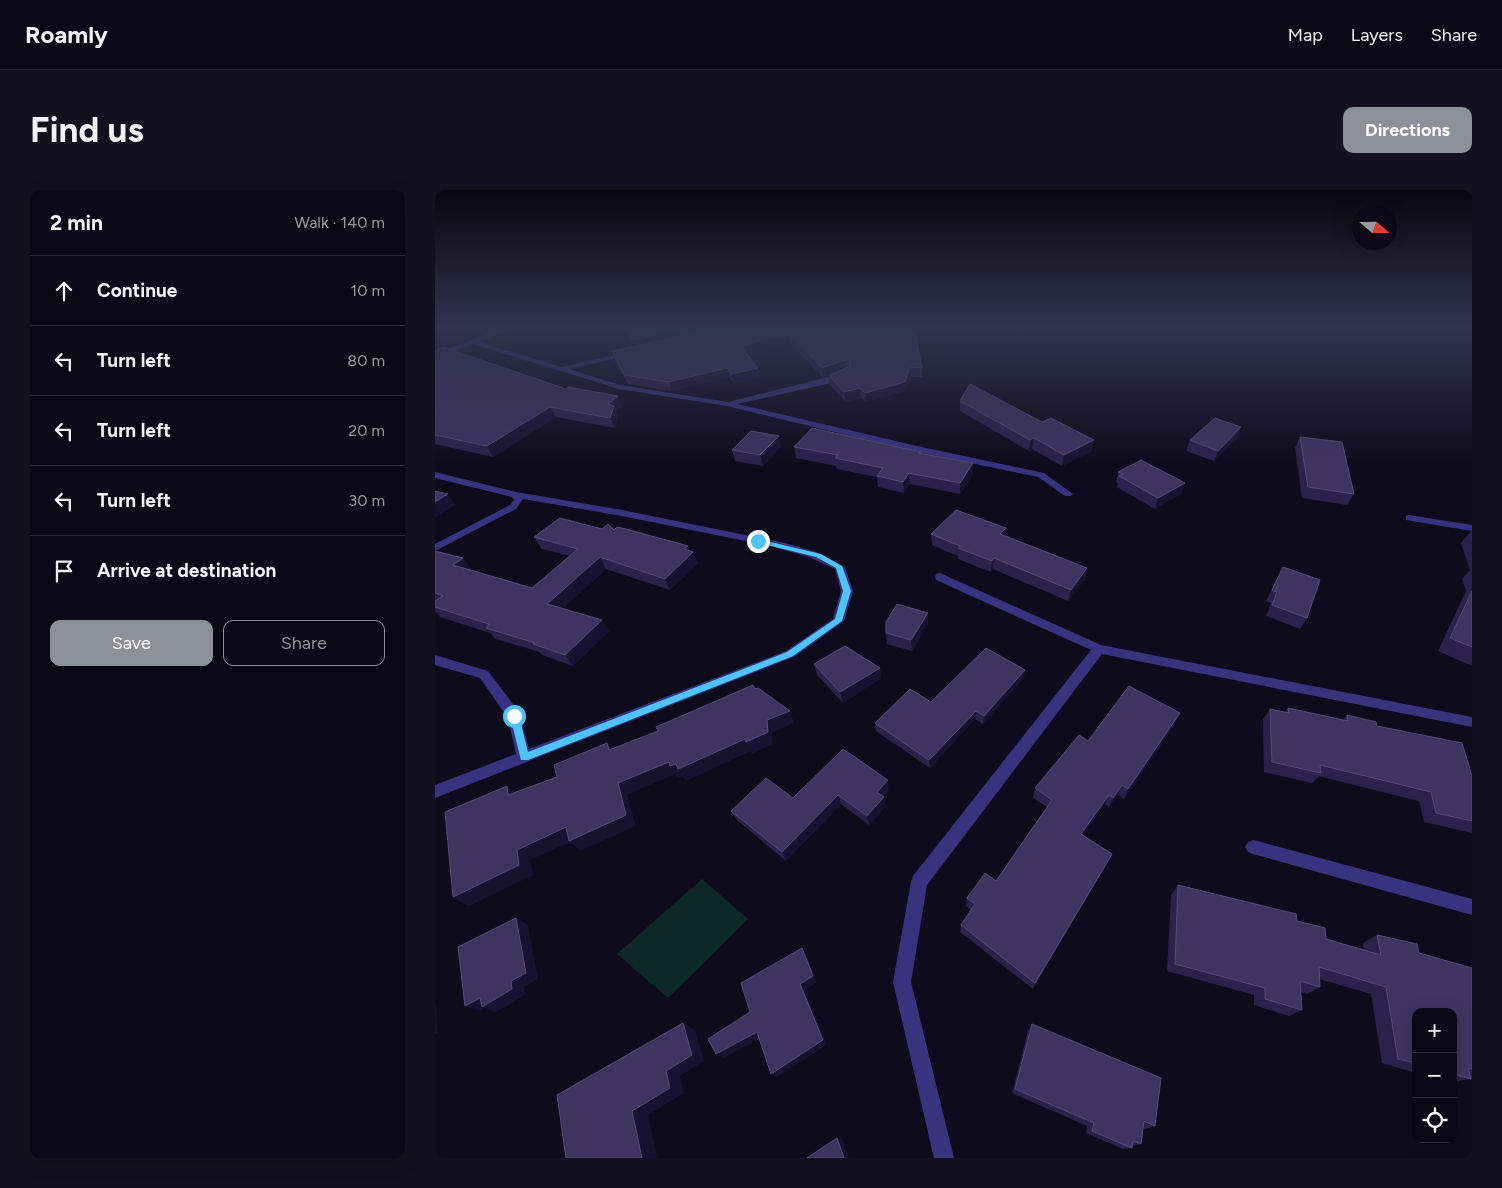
<!DOCTYPE html>
<meta charset="utf-8">
<style>
:root{--surface:#0a0816;--page:#13111f;--text:#f1f3f6;--muted:#999aa1;--line:#2a2935;--accent:#8c9099}
body{margin:0;font-family:Figtree,sans-serif;background:var(--page);color:var(--text)}
.controls{position:absolute;right:15px;bottom:15px;display:grid;overflow:hidden;border-radius:10px;box-shadow:0 5px 20px #0002}
.controls button{width:45px;height:45px;display:grid;place-items:center;padding:0;border:0;border-bottom:1px solid var(--line);background:var(--surface);color:var(--text);font:25px sans-serif}
.compass{position:absolute;left:917px;top:15px;width:45px;height:45px;border-radius:50%;background:var(--surface);box-shadow:0 5px 20px #0002;rotate:110deg}
.stop{position:absolute;width:15px;height:15px;margin:-11px;border:4px solid #4fc3f7;border-radius:50%;background:#fff}
.stop.end{background:#4fc3f7;border-color:#fff;box-shadow:0 1px 5px #0008}
.list{margin:0;padding:0;list-style:none}
h2{display:flex;justify-content:space-between;align-items:center;height:65px;margin:0;padding:0 20px;font-size:21px}
h2 small{font-size:16px;font-weight:400;color:var(--muted)}
.list li{display:grid;grid-template-columns:32px 1fr auto;gap:15px;align-items:center;box-sizing:border-box;height:70px;padding:0 20px;border-top:1px solid var(--line)}
.list b{display:block;font-size:19px;white-space:nowrap}
.list em{font-size:16px;font-style:normal;color:var(--muted)}
.actions{display:flex;gap:10px;padding:15px 20px}
.actions a{flex:1;padding:11px 0;border:1px solid var(--accent);border-radius:10px;text-align:center;font-size:18px;color:var(--accent)}
.actions .main{background:var(--accent);color:#fff}
.icon{flex:none;width:28px;height:28px;fill:none;stroke:currentColor;stroke-width:2;stroke-linecap:round;stroke-linejoin:round}
.map{position:relative;flex:none;width:1037px;height:968px;overflow:hidden;border-radius:10px}
header{display:flex;align-items:center;gap:30px;box-sizing:border-box;height:70px;padding:0 25px;background:var(--surface);border-bottom:1px solid var(--line)}
header strong{font-size:24px}
nav{display:flex;gap:28px;margin-inline-start:auto;font-size:18px}
.intro{display:flex;align-items:center;justify-content:space-between;box-sizing:border-box;height:120px;padding:0 30px}
h1{margin:0;font-size:35px}
.button{padding:12px 22px;border-radius:10px;background:var(--accent);color:#fff;font-size:18px;font-weight:700}
main{display:flex;gap:30px;padding:0 30px}
aside{flex:1;background:var(--surface);border-radius:10px;box-shadow:0 5px 20px #0002}
.map>svg:first-child{display:block}
.green{fill:#0e2827}
.lines{fill:none;stroke-linecap:round;stroke-linejoin:round}
.minor{fill:#38337f;fill-rule:evenodd}
.wall{fill:#2b224c}
.shaded-wall{fill:#181231}
.building{fill:#3d3460;stroke:#544b79}
.route{fill:#4fc3f7}
</style>
<header>
<strong>Roamly</strong>
<nav><a>Map</a><a>Layers</a><a>Share</a></nav>
</header>
<div class="intro"><h1>Find us</h1><a class="button">Directions</a></div>
<main>
<aside>
<h2>2 min<small>Walk · 140 m</small></h2>
<ul class="list">
<li><svg class="icon" aria-label="ahead" viewBox="0 0 24 24"><path d="M12 20V5M6 11l6-6 6 6"/></svg><div><b>Continue</b></div><em>10 m</em></li>
<li><svg class="icon" aria-label="left" viewBox="0 0 24 24"><path d="M17 20v-9H6M10 6l-5 5 5 5"/></svg><div><b>Turn left</b></div><em>80 m</em></li>
<li><svg class="icon" aria-label="left" viewBox="0 0 24 24"><path d="M17 20v-9H6M10 6l-5 5 5 5"/></svg><div><b>Turn left</b></div><em>20 m</em></li>
<li><svg class="icon" aria-label="left" viewBox="0 0 24 24"><path d="M17 20v-9H6M10 6l-5 5 5 5"/></svg><div><b>Turn left</b></div><em>30 m</em></li>
<li><svg class="icon" aria-label="arrive" viewBox="0 0 24 24"><path d="M6 21V4h12l-3 4 3 4H6"/></svg><div><b>Arrive at destination</b></div></li>
</ul>
<div class="actions"><a class="main">Save</a><a>Share</a></div>
</aside>
<div class="map">
<svg width="1037" height="968" viewBox="0 0 1037 968">
<rect width="100%" height="100%" fill="#0e0b1d"/>
<polygon class="green" points="267,689 313,729 233,808 182,764"/>
<g class="lines">
<g class="minor">
<polygon points="67,138 77,138 44,152 126,177 194,162 197,164 196,165 134,179 185,195 293,212 413,182 413,186 392,194 302,214 482,256 609,283 638,304 636,306 630,306 603,287 482,262 292,216 184,199 38,154 0,168 0,164"/>
<polygon points="0,282 81,302 187,320 350,353 381,362 410,377 418,401 409,431 359,467 0,608 0,595 81,564 73,528 45,488 0,475 0,465 53,481 84,522 94,559 351,461 398,429 406,401 400,379 374,367 335,356 187,326 88,309 81,319 0,361 0,354 75,315 79,310 77,307 0,288"/>
<polygon points="974,325 1037,335 1037,341 971,330 971,326"/>
<polygon points="505,383 666,455 1037,527 1037,537 667,464 492,695 476,792 519,968 499,968 458,792 476,692 478,686 656,460 501,390 500,387 501,384"/>
<polygon points="818,650 1037,709 1037,725 818,664 813,662 810,657 813,652"/>
</g>
</g>
<g class="wall">
<polygon points="189,138 479,138 487,178 487,187 476,187 470,201 431,212 426,208 411,212 395,195 394,186 388,188 356,153 312,164 325,188 299,193 294,187 237,201 193,194 180,171 177,161 200,156 190,143"/>
<polygon points="0,161 131,199 187,217 181,221 183,226 180,238 121,227 58,267 0,254"/>
<polygon points="525,211 657,261 627,276 597,259 594,261 525,221"/>
<polygon points="806,237 802,248 779,271 751,261 755,250"/>
<polygon points="865,247 919,304 912,315 867,308 860,258"/>
<polygon points="346,257 328,276 300,271 297,260"/>
<polygon points="359,257 486,264 538,273 538,284 525,304 475,294 469,303 443,297 442,287 402,279 401,276 361,268"/>
<polygon points="683,282 746,304 720,319 682,297 683,293 681,293"/>
<polygon points="167,339 179,340 255,361 263,373 235,400 171,379 128,418 174,441 138,476 107,465 105,462 60,449 55,443 5,427 0,421 0,361 28,368 36,379 36,380 97,398 135,366 107,359 99,347"/>
<polygon points="1037,340 1037,476 1003,461 1031,401 1027,389 1035,380 1026,353"/>
<polygon points="496,344 570,345 652,378 650,389 633,411 558,379 556,382 523,369 523,366 497,355"/>
<polygon points="848,377 872,428 865,439 831,426 836,413 831,411"/>
<polygon points="493,423 493,434 477,461 452,454 451,443"/>
<polygon points="379,474 445,478 446,488 408,513 382,485"/>
<polygon points="589,488 548,534 540,529 495,578 441,541 440,533 496,512"/>
<polygon points="853,518 908,530 912,525 942,536 1037,586 1037,643 989,632 984,611 884,586 877,593 829,582 828,529 835,519 850,522"/>
<polygon points="740,534 689,609 683,605 674,617 670,614 648,645 677,664 673,672 598,799 525,742 526,735 536,720 531,716 532,708 561,691 612,617 598,608 600,598 653,551"/>
<polygon points="454,600 448,607 450,617 434,635 406,614 351,671 302,630 296,621 358,608"/>
<polygon points="743,695 862,731 891,749 929,760 928,753 942,745 984,763 1037,778 1037,889 1035,889 1018,892 1018,822 981,822 981,883 947,873 936,804 884,789 885,797 872,804 866,802 867,820 854,826 819,815 819,805 732,781 736,705"/>
<polygon points="597,834 720,936 710,939 708,938 706,954 697,956 697,958 688,959 651,943 652,936 577,903 593,841"/>
</g>
<g class="shaded-wall">
<polygon points="250,138 292,138 201,159 198,150"/>
<polygon points="354,144 356,153 308,165 306,156"/>
<polygon points="410,170 411,179 388,188 387,178"/>
<polygon points="475,177 476,187 470,201 431,212 430,203"/>
<polygon points="292,178 294,187 237,201 234,192"/>
<polygon points="323,178 325,188 299,193 296,184"/>
<polygon points="425,198 426,208 411,212 409,202"/>
<polygon points="183,206 187,217 181,221 183,226 180,238 175,228 173,214"/>
<polygon points="115,217 121,227 58,267 52,256"/>
<polygon points="806,237 802,248 779,271 783,261"/>
<polygon points="344,246 346,257 328,276 325,265"/>
<polygon points="599,248 597,259 594,261 595,250"/>
<polygon points="659,250 657,261 627,276 629,265"/>
<polygon points="538,273 538,284 525,304 525,293"/>
<polygon points="474,283 475,294 469,303 468,292"/>
<polygon points="750,293 746,304 720,319 723,308"/>
<polygon points="13,304 21,315 0,328 0,312"/>
<polygon points="571,338 570,349 565,344"/>
<polygon points="253,356 256,364 258,362 263,373 235,400 230,389 249,359"/>
<polygon points="165,367 171,379 120,425 112,414"/>
<polygon points="28,368 36,379 27,386 18,375"/>
<polygon points="559,368 558,379 556,382 557,371"/>
<polygon points="652,378 650,389 633,411 636,400"/>
<polygon points="493,423 493,434 477,461 476,450"/>
<polygon points="167,430 174,441 138,476 130,465"/>
<polygon points="445,478 446,488 408,513 405,502"/>
<polygon points="590,480 589,488 548,534 549,526"/>
<polygon points="355,521 359,533 337,543 338,554 317,564 316,561 251,591 247,586 243,588 240,584 192,605 201,636 145,661 135,652 95,670 98,685 34,716 18,707 82,660 183,593"/>
<polygon points="541,521 540,529 495,578 494,570"/>
<polygon points="745,523 740,534 689,609 693,599"/>
<polygon points="172,553 182,565 174,560"/>
<polygon points="453,590 454,600 444,612 442,602"/>
<polygon points="687,595 683,605 674,617 678,608"/>
<polygon points="72,596 85,607 73,605"/>
<polygon points="403,605 406,614 351,671 347,662"/>
<polygon points="674,605 670,614 642,653 646,644"/>
<polygon points="449,607 450,617 434,635 432,626"/>
<polygon points="677,664 673,672 598,799 600,793"/>
<polygon points="81,728 93,735 103,789 89,797 90,805 61,822 50,818 45,821 30,816 76,791"/>
<polygon points="367,758 371,765 382,792 370,800 392,855 342,887 336,884 365,794"/>
<polygon points="0,816 1,816 3,843 0,844"/>
<polygon points="248,833 260,840 269,871 245,886 249,903 213,925 222,968 207,968 197,921 231,881"/>
<polygon points="322,842 328,847 289,868 281,864"/>
<polygon points="402,948 408,950 414,968 409,968"/>
</g>
<g class="building">
<polygon points="190,138 250,138 198,150"/>
<polygon points="282,138 479,138 487,178 475,177 470,192 430,203 425,198 409,202 394,185 414,177 415,170 410,170 387,178 354,144 306,156 323,178 296,184 292,178 234,192 189,185 177,161"/>
<polygon points="8,157 131,199 133,197 183,206 173,214 179,216 175,228 115,217 52,256 0,245 0,161"/>
<polygon points="535,194 607,232 616,228 659,250 629,265 599,248 595,250 525,211"/>
<polygon points="780,228 806,237 783,261 755,250"/>
<polygon points="377,238 486,262 483,263 538,273 525,293 474,283 468,292 442,286 448,278 400,268 403,265 359,257"/>
<polygon points="316,241 344,246 325,265 297,260"/>
<polygon points="865,247 907,252 919,304 873,297"/>
<polygon points="706,270 750,293 723,308 684,286 688,284 683,282"/>
<polygon points="0,301 13,304 0,312"/>
<polygon points="521,320 571,338 565,344 652,378 636,400 559,368 557,371 523,358 525,356 496,344"/>
<polygon points="125,328 167,339 173,334 179,340 182,337 191,339 253,356 249,359 258,362 230,389 165,367 112,414 167,430 130,465 98,454 100,453 51,438 54,434 0,417 0,411 8,406 0,403 0,361 28,368 18,375 97,398 143,359 99,347"/>
<polygon points="848,377 885,390 872,428 837,415 842,402 837,400"/>
<polygon points="1037,401 1037,457 1015,448"/>
<polygon points="462,414 493,423 476,450 451,443 451,432"/>
<polygon points="410,456 445,478 405,502 379,474"/>
<polygon points="551,458 590,480 549,526 541,521 494,570 440,533 475,499 496,512"/>
<polygon points="318,495 320,499 323,498 355,521 332,530 333,542 311,552 310,549 243,579 241,574 235,576 234,572 183,593 191,625 134,651 131,637 82,660 84,675 18,707 10,622 72,596 73,605 122,587 119,575 172,553 174,560 223,541 221,537"/>
<polygon points="694,496 745,523 693,599 687,595 678,608 674,605 646,644 677,664 600,793 526,735 540,714 532,708 550,683 561,691 617,610 600,598 644,545 653,551"/>
<polygon points="853,518 913,531 912,525 941,532 942,536 1027,553 1037,586 1037,631 1001,623 996,602 885,575 886,583 837,572 835,519 854,523"/>
<polygon points="408,559 453,590 442,602 449,607 432,626 403,605 347,662 296,621 331,588 358,608"/>
<polygon points="743,695 861,724 862,731 890,738 891,749 946,765 942,745 982,754 984,763 1037,778 1037,879 1033,878 1036,889 1018,884 1018,822 981,822 981,873 963,869 951,797 884,777 885,797 865,791 867,820 830,809 830,798 740,774"/>
<polygon points="81,728 91,783 76,791 77,799 47,817 45,808 30,816 23,757"/>
<polygon points="367,758 378,786 365,794 388,850 336,884 322,842 281,864 273,849 315,822 306,793"/>
<polygon points="248,833 257,865 231,881 235,898 197,921 207,968 131,968 122,905"/>
<polygon points="597,834 726,888 720,936 709,931 706,954 698,951 697,958 657,941 659,933 580,899"/>
<polygon points="402,948 409,968 372,968"/>
</g>
<linearGradient id="sky" x2="0" y2="1"><stop stop-color="#080610"/><stop offset="0.5" stop-color="#30344c"/><stop offset="1" stop-color="#30344c" stop-opacity="0"/></linearGradient>
<rect width="1037" height="274" fill="url(#sky)"/>
<polygon class="route" points="323,349 386,364 407,376 416,401 407,431 358,466 93,570 86,570 75,526 76,524 79,523 84,526 93,562 352,462 400,429 408,401 401,378 381,367 320,352 319,351"/>
</svg>
<div class="controls">
<button>+</button>
<button>−</button>
<button><svg class="icon" aria-label="locate" viewBox="0 0 24 24"><circle cx="12" cy="12" r="6"/><path d="M12 2v4M12 18v4M2 12h4M18 12h4"/></svg></button>
</div>
<svg class="compass" viewBox="-18 -18 36 36"><path d="M0-13l5 13h-10z" fill="#e53935"/><path d="M0 13l5-13h-10z" fill="#999aa1"/></svg>
<div class="stop" style="left:79px;top:526px"></div>
<div class="stop end" style="left:323px;top:351px"></div>
</div>
</main>
